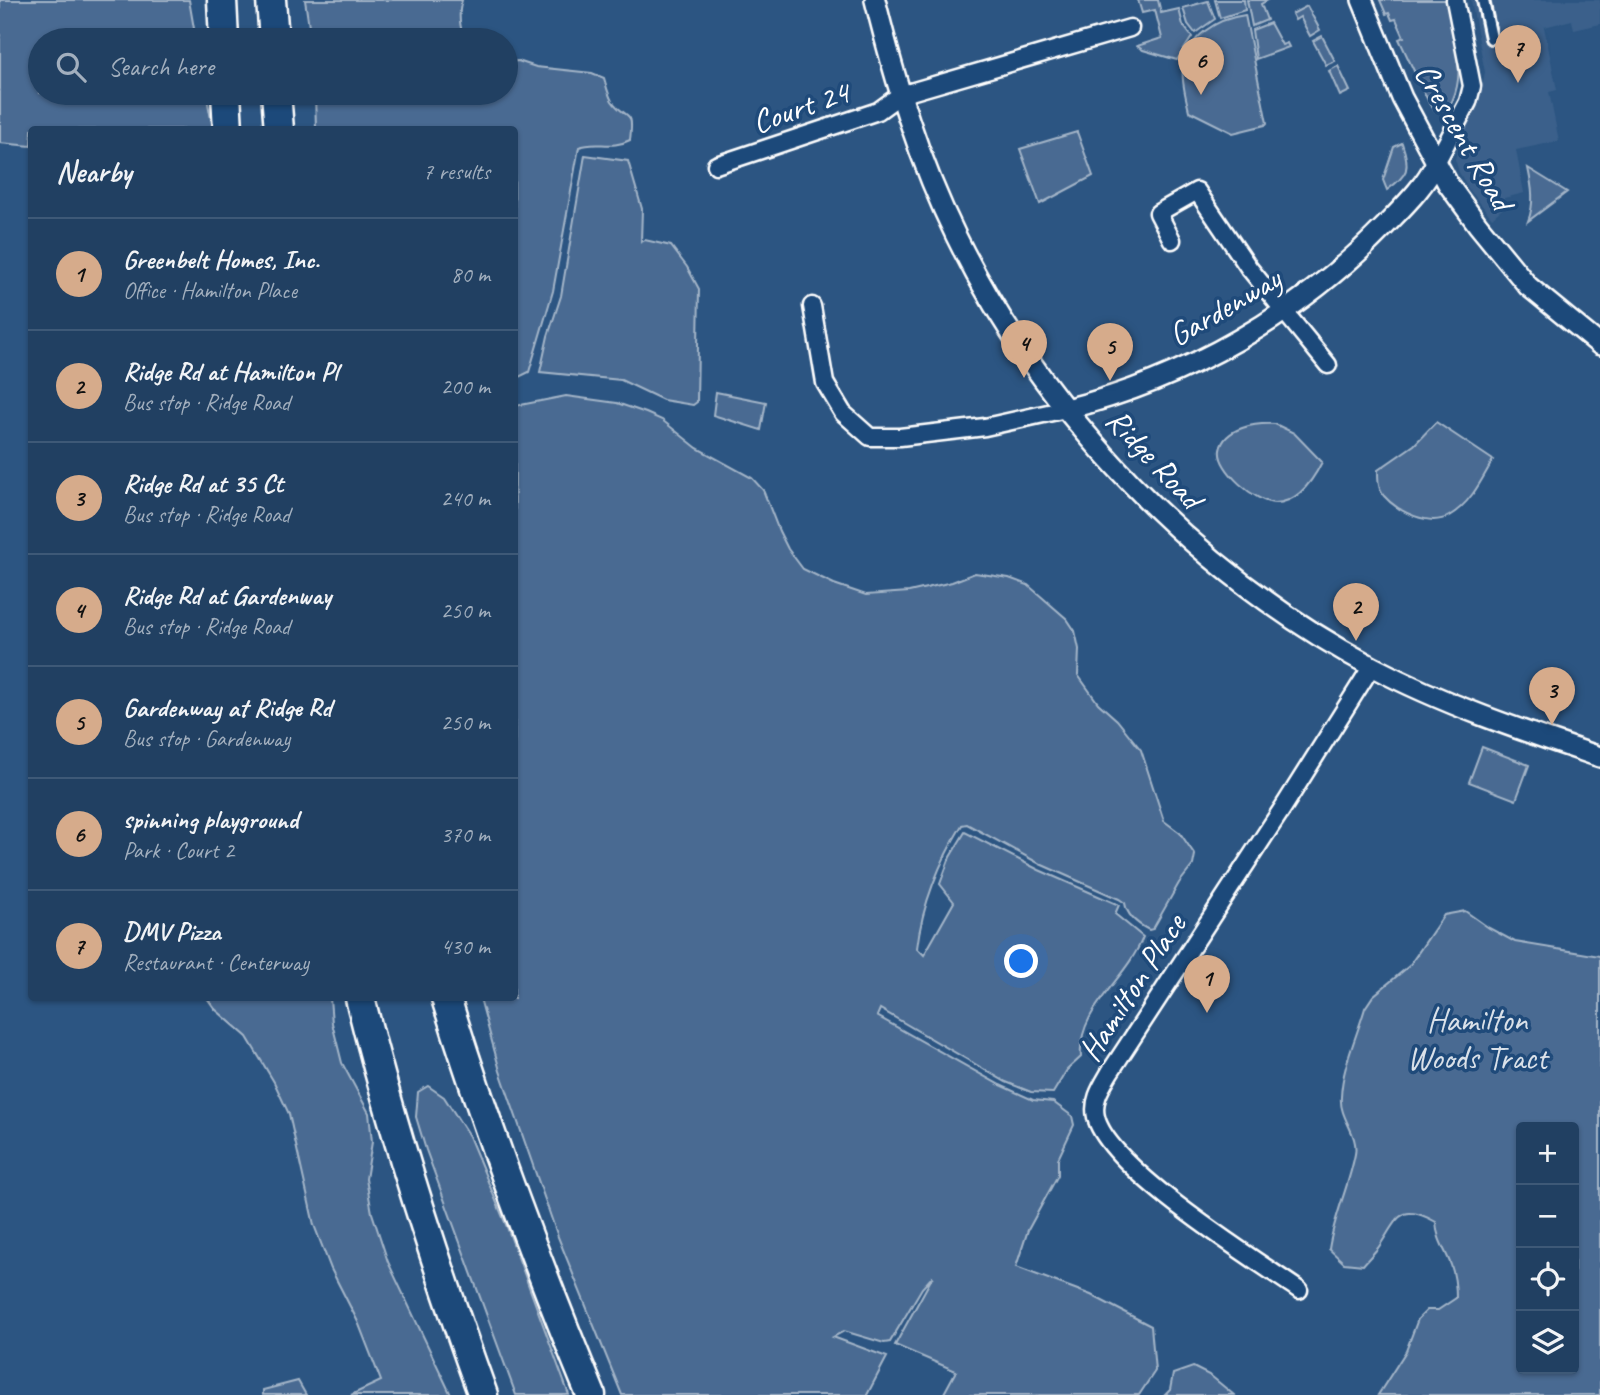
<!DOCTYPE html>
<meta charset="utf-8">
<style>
:root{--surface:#214062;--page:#294768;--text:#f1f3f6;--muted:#a2afbe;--line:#3e5977;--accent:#d6ab8b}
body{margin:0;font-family:Caveat,sans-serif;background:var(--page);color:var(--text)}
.controls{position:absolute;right:21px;bottom:21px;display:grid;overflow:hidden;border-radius:7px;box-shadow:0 2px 5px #0004}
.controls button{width:63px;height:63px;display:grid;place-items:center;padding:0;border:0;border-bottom:2px solid var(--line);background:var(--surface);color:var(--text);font:35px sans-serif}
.you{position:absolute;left:1022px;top:962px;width:24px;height:24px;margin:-18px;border:5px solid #fff;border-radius:50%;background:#1a73e8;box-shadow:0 0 0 10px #1a73e833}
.badge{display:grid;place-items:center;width:46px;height:46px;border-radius:50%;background:var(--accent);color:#111;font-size:23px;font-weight:700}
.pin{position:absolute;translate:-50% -58px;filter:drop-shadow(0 2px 4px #0008)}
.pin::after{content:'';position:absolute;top:37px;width:24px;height:21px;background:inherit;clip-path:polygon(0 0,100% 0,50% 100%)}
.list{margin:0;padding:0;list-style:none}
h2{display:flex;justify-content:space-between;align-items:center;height:91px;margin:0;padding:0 28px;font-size:30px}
h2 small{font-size:23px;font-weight:400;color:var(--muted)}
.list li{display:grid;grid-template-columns:46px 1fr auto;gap:21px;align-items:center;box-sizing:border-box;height:112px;padding:0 28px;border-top:2px solid var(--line)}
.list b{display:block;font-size:26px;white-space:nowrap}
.list p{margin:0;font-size:23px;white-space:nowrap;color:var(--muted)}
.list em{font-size:23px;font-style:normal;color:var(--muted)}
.icon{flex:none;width:38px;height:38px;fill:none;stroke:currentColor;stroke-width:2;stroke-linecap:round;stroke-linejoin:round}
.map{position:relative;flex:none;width:1600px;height:1395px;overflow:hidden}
.search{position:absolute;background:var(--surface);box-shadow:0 2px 5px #0004;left:28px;top:28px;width:490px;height:77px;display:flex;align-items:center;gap:18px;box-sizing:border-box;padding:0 24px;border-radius:38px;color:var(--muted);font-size:26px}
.panel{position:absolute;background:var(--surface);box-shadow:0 2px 5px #0004;left:28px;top:126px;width:490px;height:875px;border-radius:7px}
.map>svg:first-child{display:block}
.built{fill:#3b618b}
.green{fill:#486b92;stroke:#a4b5c8;stroke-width:2;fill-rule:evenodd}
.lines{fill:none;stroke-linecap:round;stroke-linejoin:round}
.pedestrian-casing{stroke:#fff;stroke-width:16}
.minor-casing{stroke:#fff;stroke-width:21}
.tertiary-casing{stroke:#fff;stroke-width:24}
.motorway-casing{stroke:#fff;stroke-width:33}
.pedestrian{stroke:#1f4a7a;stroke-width:10}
.minor{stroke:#1f4a7a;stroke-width:16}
.tertiary{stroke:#1f4a7a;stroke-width:19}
.motorway{stroke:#1f4a7a;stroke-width:28}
.labels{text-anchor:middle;stroke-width:7;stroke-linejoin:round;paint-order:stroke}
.street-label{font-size:33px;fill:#fff;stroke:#1f4a7a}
.park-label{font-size:33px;fill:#dae1e9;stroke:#1f4a7a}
</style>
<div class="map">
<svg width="1600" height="1395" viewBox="0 0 1600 1395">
<rect width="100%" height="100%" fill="#2c5582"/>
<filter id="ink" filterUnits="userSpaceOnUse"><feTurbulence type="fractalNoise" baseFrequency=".0143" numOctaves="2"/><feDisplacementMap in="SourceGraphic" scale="14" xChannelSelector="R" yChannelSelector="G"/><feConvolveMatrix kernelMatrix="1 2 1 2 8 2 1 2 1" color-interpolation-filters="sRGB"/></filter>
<g filter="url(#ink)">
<polygon class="built" points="1471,0 1600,0 1600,24 1574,30 1572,20 1544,27 1557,90 1549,92 1559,141 1516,150 1524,193 1504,198 1503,208 1492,218 1468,188 1459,172 1455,159 1462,133 1480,99 1485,72"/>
<g class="green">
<polygon points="0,0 189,0 196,40 40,40 40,93 206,93 213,129 32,130 31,146 0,143"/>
<path d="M305,0H462C458,13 459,29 466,40H311Z"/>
<polygon points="1138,0 1158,0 1161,13 1179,9 1183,25 1192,37 1177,60 1143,50 1137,46 1162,38 1155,10 1142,13"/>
<polygon points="1215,0 1244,0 1245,10 1220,18"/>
<polygon points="1247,0 1268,0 1261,4 1267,20 1252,26"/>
<path d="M1380,0H1449L1461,59L1458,60C1460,77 1457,97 1446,111H1436L1430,105L1399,39L1404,37L1396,19L1392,20L1389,13L1386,14Z"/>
<polygon points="1208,1 1215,19 1195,33 1188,24 1183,8"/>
<polygon points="1307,6 1320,30 1310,36 1300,17 1295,20 1292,14"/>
<path d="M1245,15L1267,123L1265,125L1233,133L1189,111C1186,98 1181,81 1183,68C1188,36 1216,19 1245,15Z"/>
<polygon points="1270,23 1282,45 1287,43 1289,47 1256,59 1252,30"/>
<polygon points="1322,36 1335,61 1326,65 1313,41"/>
<path d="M518,61L536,67L592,73L604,78C606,85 608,94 612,101C627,122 634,106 630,140C611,150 597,140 579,147L553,291L529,372L515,379L514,130L316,129L315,93H506V62Z"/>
<polygon points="1338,66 1350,91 1340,96 1329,71"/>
<polygon points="1077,132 1093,176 1040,204 1020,149"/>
<path d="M1402,143C1411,169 1408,175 1387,190L1383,180L1394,147Z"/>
<polygon points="585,155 628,161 642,209 641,242 645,240 671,246 687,267 699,289 697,402 693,405 663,400 621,380 540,372 548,336 561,296"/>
<path d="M1528,168L1567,192L1528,221C1535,203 1532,187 1528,168Z"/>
<polygon points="716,392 766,402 761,430 713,415"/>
<path d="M566,396L617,403L646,413L662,420L697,448L752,478L763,490L779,531L788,549L803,569L834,584L866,595L909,592L952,582L975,573L1009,578L1028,585L1067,619L1075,631L1079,649L1078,675L1098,703L1117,720L1141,750L1164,821L1180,833L1195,855L1193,865L1179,883L1153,929L1149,930C1137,924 1127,916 1125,903L1119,899L1040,864L967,824L962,825C940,861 922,905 917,948L924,955L954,902L940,884L950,857L965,832L1039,870L1119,905L1115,914L1143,937C1126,981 1077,1009 1081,1057L1067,1070L1053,1093L1031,1092L1006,1082L880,1009L877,1016L1000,1085L1033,1100L1053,1102L1072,1116L1074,1125L1058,1159V1175L1028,1230L1016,1267L1091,1295L1151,1326L1155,1371L1139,1395H943L956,1371L895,1345L933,1276L922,1288L890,1342L884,1343L844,1331L833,1337L887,1357L867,1395H622L558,1237L500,1071L480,998H514L515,406Z"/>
<path d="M1436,422L1493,460C1481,481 1471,503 1449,516C1430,527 1398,512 1384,496C1378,489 1378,480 1378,470L1414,445Z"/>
<path d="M1275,424L1294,433L1322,462C1313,480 1298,503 1275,503C1256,503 1217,469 1220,450C1224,427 1257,423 1275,424Z"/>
<polygon points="1482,747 1529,765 1516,800 1469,782"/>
<path d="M1465,911L1489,928L1515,942L1600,956V1395H1378L1406,1351L1418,1319L1427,1310H1438L1456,1298C1456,1286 1455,1276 1451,1265C1445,1249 1437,1240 1436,1222C1399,1201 1398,1219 1378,1248C1373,1254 1368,1259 1363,1265L1344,1263L1329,1249C1334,1216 1349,1186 1355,1154C1359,1134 1339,1118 1341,1097C1342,1067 1357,1036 1365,1008L1373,996L1409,966L1444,915ZM1574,1127V1369H1521V1127Z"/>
<polygon points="207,998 330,998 332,1023 342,1063 369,1113 372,1142 366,1179 372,1213 388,1262 451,1395 351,1395 381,1381 358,1322 331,1269 314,1225 289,1114 274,1082 247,1037 215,1009"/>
<polygon points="428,1086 444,1097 469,1136 507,1227 569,1395 516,1395 426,1150 416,1117 418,1092"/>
<polygon points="1193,1367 1211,1376 1234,1395 1165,1395 1170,1390 1173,1374"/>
<polygon points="298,1381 306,1395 263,1395 263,1390"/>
</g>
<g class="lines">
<defs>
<polyline id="pedestrian" points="1483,0 1491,38"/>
<g id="minor">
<polyline points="1436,163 1468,102 1472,86 1455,0"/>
<polyline points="716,165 878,111 900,95 1130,28"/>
<polyline points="1172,240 1158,213 1197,191 1249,268 1328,365"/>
<polyline points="812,306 825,383 843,413 870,437 900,437 985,427 1066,409"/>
<path d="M1299,1290C1253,1258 1108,1168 1096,1117C1092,1100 1102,1086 1110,1072L1284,806L1372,666"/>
</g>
<g id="tertiary">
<path d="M875,0C895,81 919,161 956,236C1044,415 1197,574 1373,667C1445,705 1523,731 1600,757"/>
<polyline points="1362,0 1402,98 1448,184 1478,225 1528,286 1600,345"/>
<path d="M1066,409C1186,380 1300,314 1386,225C1404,206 1424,187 1436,163"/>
</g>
<g id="motorway">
<polyline points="222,0 224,40"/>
<polyline points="271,0 274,40"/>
<polyline points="226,93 228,130"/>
<polyline points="276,93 279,130"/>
<path d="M360,998C393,1132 436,1265 483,1395"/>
<path d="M446,998C488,1133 537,1264 591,1395"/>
</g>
</defs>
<use href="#pedestrian" class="pedestrian-casing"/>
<use href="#minor" class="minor-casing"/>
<use href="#tertiary" class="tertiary-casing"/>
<use href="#motorway" class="motorway-casing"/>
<use href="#pedestrian" class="pedestrian"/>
<use href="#minor" class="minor"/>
<use href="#tertiary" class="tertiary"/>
<use href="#motorway" class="motorway"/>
</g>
</g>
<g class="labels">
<g class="street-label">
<text transform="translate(800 106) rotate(-19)" y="12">Court 24</text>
<text transform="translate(1465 136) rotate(60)" y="12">Crescent Road</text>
<text transform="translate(1224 306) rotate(-30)" y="12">Gardenway</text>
<text transform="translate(1155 458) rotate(47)" y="12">Ridge Road</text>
<text transform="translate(1131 987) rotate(-57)" y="12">Hamilton Place</text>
</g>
<g class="park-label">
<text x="1477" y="1031">Hamilton<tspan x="1477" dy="38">Woods Tract</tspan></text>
</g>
</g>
</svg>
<div class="controls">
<button>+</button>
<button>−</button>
<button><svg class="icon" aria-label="locate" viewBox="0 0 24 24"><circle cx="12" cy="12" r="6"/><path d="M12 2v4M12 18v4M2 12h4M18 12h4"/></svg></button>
<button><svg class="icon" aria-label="layers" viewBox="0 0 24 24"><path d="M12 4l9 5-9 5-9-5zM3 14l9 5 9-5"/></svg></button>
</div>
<div class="you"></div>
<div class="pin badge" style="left:1207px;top:1013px">1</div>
<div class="pin badge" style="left:1356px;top:641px">2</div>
<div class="pin badge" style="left:1552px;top:725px">3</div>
<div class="pin badge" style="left:1024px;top:378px">4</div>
<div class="pin badge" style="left:1110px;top:381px">5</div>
<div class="pin badge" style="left:1201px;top:95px">6</div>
<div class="pin badge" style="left:1518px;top:83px">7</div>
<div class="search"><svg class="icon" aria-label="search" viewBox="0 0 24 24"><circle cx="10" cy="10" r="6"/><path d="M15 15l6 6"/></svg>Search here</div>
<section class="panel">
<h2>Nearby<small>7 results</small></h2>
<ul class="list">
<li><span class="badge">1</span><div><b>Greenbelt Homes, Inc.</b><p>Office · Hamilton Place</p></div><em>80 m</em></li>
<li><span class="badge">2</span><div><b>Ridge Rd at Hamilton Pl</b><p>Bus stop · Ridge Road</p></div><em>200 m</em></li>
<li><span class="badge">3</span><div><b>Ridge Rd at 35 Ct</b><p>Bus stop · Ridge Road</p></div><em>240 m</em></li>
<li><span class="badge">4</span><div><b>Ridge Rd at Gardenway</b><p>Bus stop · Ridge Road</p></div><em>250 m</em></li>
<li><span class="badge">5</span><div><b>Gardenway at Ridge Rd</b><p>Bus stop · Gardenway</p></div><em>250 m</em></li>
<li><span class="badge">6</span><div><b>spinning playground</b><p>Park · Court 2</p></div><em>370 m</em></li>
<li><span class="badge">7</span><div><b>DMV Pizza</b><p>Restaurant · Centerway</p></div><em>430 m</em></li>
</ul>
</section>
</div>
